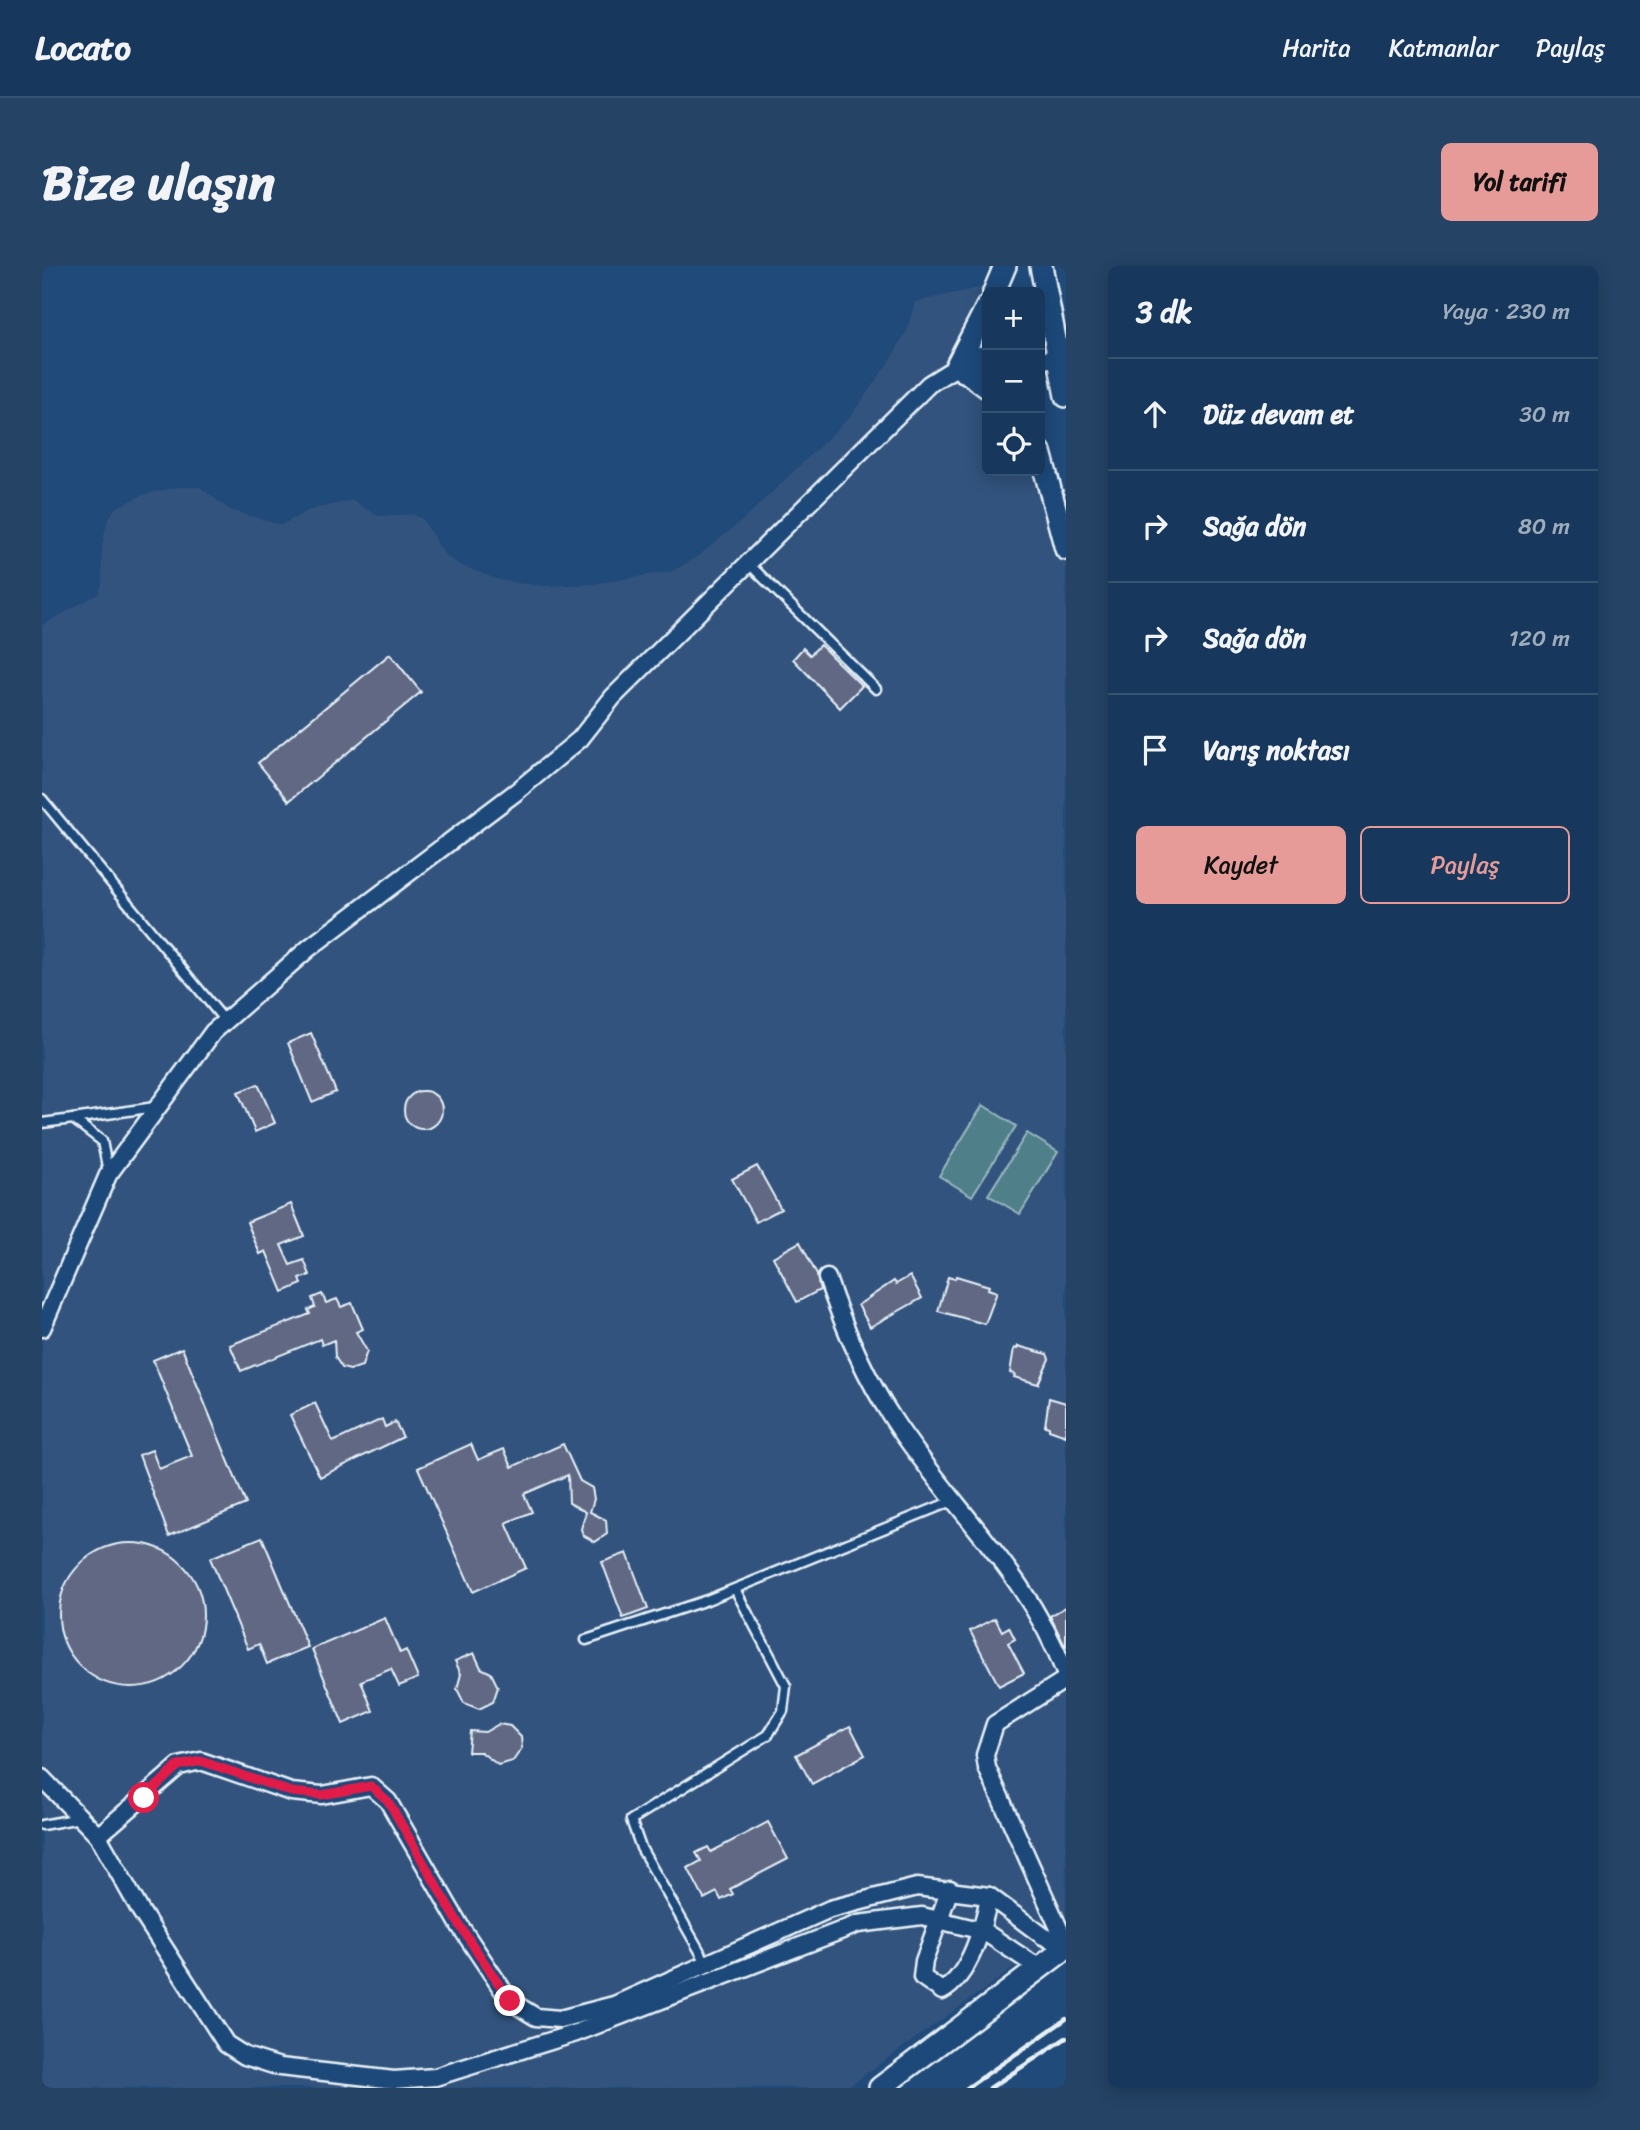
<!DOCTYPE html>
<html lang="tr">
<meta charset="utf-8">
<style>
:root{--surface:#17385c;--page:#244365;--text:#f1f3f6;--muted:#9eacbb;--line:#365272;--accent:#e69b98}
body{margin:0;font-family:Sriracha,sans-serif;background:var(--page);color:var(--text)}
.controls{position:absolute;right:21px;top:21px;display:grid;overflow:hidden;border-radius:10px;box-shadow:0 4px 18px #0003}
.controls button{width:63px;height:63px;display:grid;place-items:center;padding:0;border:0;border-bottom:2px solid var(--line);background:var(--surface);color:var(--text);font:35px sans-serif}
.stop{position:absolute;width:21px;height:21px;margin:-16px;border:5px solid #e11d48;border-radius:50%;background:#fff}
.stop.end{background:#e11d48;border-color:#fff;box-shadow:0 2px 7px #0008}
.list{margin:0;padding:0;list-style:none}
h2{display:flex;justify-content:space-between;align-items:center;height:91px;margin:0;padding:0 28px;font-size:30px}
h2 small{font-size:23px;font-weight:400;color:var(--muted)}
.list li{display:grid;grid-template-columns:46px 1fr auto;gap:21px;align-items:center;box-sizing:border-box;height:112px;padding:0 28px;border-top:2px solid var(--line)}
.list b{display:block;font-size:26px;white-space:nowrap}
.list em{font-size:23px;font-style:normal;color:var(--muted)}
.actions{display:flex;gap:14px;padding:21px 28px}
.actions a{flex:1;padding:16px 0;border:2px solid var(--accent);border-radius:10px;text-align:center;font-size:24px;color:var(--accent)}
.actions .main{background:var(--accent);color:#111}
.icon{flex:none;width:38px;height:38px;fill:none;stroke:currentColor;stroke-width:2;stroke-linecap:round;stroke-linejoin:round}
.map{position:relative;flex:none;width:1024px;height:1822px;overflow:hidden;border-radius:10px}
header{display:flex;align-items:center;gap:42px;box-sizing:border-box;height:98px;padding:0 35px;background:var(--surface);border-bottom:2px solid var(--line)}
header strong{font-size:33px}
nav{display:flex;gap:38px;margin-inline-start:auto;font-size:24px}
.intro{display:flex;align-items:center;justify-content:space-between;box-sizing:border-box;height:168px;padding:0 42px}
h1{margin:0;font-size:49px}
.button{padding:18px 32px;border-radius:10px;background:var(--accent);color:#111;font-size:24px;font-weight:700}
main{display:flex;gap:42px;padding:0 42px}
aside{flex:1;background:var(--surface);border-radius:10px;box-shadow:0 4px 18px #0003}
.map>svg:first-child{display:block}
.built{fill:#32537d}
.green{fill:#50808a;stroke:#9cb8c1;stroke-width:2}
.building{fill:#606884;stroke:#e8f1f8;stroke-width:2}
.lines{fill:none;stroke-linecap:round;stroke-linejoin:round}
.lane-casing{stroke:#e8f1f8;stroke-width:13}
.street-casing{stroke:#e8f1f8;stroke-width:21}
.secondary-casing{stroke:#e8f1f8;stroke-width:26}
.lane{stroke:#1f4a7a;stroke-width:8}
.street{stroke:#1f4a7a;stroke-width:16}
.secondary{stroke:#1f4a7a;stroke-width:21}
.rail{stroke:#e8f1f8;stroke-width:4.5}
.route{stroke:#e11d48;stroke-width:9}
</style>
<header>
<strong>Locato</strong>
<nav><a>Harita</a><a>Katmanlar</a><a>Paylaş</a></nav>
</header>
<div class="intro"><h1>Bize ulaşın</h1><a class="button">Yol tarifi</a></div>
<main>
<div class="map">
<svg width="1024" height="1822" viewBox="0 0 1024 1822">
<rect width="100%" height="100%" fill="#1f4a7a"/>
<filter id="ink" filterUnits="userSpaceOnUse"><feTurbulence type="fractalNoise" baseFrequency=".0143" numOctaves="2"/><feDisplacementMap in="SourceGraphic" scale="14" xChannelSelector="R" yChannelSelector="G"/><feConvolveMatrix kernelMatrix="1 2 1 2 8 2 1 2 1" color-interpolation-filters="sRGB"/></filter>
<g filter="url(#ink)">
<polygon class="built" points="967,15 970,26 945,26 945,205 998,205 998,151 1024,268 1024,1665 804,1822 0,1822 0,359 56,328 60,318 60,280 65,256 73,242 100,229 136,221 158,221 188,244 239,259 265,245 310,234 336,250 371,248 381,254 403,289 416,298 454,313 476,317 502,320 551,318 631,305 655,291 702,253 808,151 851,90 865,64 873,36"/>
<g class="green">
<polygon points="941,839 974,860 930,930 897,910"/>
<polygon points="985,867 1016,886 978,948 946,929"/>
</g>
<g class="building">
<polygon points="778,379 820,420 798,442 751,393 761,382 768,389"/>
<polygon points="348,388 379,426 247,535 216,497"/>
<polygon points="269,767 294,826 270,836 246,777"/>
<polygon points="216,818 233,857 213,866 196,826"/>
<circle cx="381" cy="844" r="19"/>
<polygon points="715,900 739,943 714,956 690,913"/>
<polygon points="249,938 262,970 239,979 248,999 262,994 268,1009 258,1013 260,1018 241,1026 224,985 218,988 205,956"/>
<polygon points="758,976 775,1009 778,1024 755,1036 731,991"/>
<polygon points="868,1010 880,1032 828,1061 816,1039 852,1015 854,1018"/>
<polygon points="914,1010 947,1020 946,1023 955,1026 943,1058 896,1045 906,1011 913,1013"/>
<polygon points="280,1028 284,1037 295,1033 299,1041 310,1037 321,1063 314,1066 325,1085 320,1100 308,1104 300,1102 293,1091 292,1074 280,1079 278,1073 199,1105 188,1079 268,1048 266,1044 273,1041 270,1032"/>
<polygon points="976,1080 1005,1088 1007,1093 996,1118 972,1111 973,1108 968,1107 972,1082 975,1083"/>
<polygon points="140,1082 204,1238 127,1270 97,1189 110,1184 117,1203 150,1190 111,1094"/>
<polygon points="1007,1132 1024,1137 1024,1170 1007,1164 1007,1161 1003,1160"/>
<polygon points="273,1137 291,1176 340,1153 343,1161 353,1156 361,1171 278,1211 248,1149"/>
<polygon points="429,1178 436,1194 462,1183 470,1201 521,1178 538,1215 550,1222 552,1233 548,1246 564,1254 565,1268 553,1276 541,1269 539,1263 544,1246 527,1237 526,1209 482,1228 490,1246 464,1257 484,1302 431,1326 376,1202"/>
<polygon points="220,1271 266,1381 225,1398 217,1378 206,1383 168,1292"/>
<circle cx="89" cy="1349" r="72"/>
<polygon points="585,1287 606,1343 581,1352 560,1296"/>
<polygon points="1024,1341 1024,1382 1008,1350"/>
<polygon points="343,1352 358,1387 364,1384 376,1412 357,1420 349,1403 319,1415 331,1445 301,1458 270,1383"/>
<polygon points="953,1352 960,1365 967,1361 973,1373 966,1377 982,1407 957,1420 928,1365"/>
<polygon points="432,1387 439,1402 449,1407 456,1421 451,1436 437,1443 422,1437 415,1423 419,1408 413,1395"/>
<polygon points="457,1458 468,1460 479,1471 480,1482 471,1495 456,1499 439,1486 426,1486 428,1465 443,1466"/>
<polygon points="808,1460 823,1489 770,1518 754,1489"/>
<polygon points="726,1556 746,1593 688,1623 691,1628 679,1634 675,1626 662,1633 646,1602 659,1595 654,1587 666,1581 669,1586"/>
</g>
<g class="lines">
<defs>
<g id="lane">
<polyline points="705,296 834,423"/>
<polyline points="0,533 183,755"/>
<polyline points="0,857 31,853"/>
<polyline points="66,906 60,875 31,853 113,841"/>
<polyline points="544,1374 665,1334 913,1234"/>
<polyline points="0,1559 38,1552"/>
<polyline points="665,1698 599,1582 589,1554 726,1469 741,1445 744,1420 693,1323"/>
</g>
<g id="street">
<polyline points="998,95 1015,91"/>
<polyline points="920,107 945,104"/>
<path d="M785,1012C802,1062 822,1109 851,1153C908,1241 986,1306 1024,1409"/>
<polyline points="0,1062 66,909 171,766 267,682 474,526 538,473 571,431 887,118 932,90 945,88"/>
<polyline points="1024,1413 953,1458 943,1489 945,1502 1024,1678"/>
<polyline points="0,1512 56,1570 98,1644 184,1778 203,1790 238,1801 352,1814 393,1811 534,1767 816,1658 880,1650 941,1665 997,1702"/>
<polyline points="56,1570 137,1500 159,1495 249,1526 280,1529 329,1520 346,1535 418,1660 468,1735 494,1751 518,1753 572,1739 788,1643 875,1621 947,1630 1001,1670 1024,1680"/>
<path d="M908,1623L882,1695L880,1711L900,1725C928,1710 942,1659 947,1630"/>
</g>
<g id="secondary">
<polyline points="999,0 1024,130"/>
<polyline points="952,26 963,0"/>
<polyline points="914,101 945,41"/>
<polyline points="925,106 945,121"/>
<polyline points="998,186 1024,283"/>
<polyline points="838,1822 1024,1682"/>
</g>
</defs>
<use href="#lane" class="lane-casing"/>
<use href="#street" class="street-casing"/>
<use href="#secondary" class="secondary-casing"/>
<use href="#lane" class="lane"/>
<use href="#street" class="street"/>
<use href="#secondary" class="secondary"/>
<g class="rail">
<polyline points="925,1822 1024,1753"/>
<polyline points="948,1822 1024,1772"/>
</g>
</g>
</g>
<g class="lines" filter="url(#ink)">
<polyline class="route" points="102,1532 136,1500 159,1495 249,1526 280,1529 329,1520 346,1535 418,1660 468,1735"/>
</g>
</svg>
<div class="controls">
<button>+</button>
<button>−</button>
<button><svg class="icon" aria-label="locate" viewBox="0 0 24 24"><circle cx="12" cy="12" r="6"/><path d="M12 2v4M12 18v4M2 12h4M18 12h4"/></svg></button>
</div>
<div class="stop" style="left:102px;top:1532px"></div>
<div class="stop end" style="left:468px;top:1735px"></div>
</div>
<aside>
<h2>3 dk<small>Yaya · 230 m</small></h2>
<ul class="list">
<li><svg class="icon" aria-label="ahead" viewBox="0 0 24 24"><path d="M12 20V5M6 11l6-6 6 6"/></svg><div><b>Düz devam et</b></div><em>30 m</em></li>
<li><svg class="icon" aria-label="right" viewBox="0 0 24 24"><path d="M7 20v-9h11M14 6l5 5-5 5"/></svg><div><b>Sağa dön</b></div><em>80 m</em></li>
<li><svg class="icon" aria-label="right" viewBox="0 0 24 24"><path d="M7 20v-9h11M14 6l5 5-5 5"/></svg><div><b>Sağa dön</b></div><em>120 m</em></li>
<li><svg class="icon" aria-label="arrive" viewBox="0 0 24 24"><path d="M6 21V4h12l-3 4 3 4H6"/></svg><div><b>Varış noktası</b></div></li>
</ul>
<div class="actions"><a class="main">Kaydet</a><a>Paylaş</a></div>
</aside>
</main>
